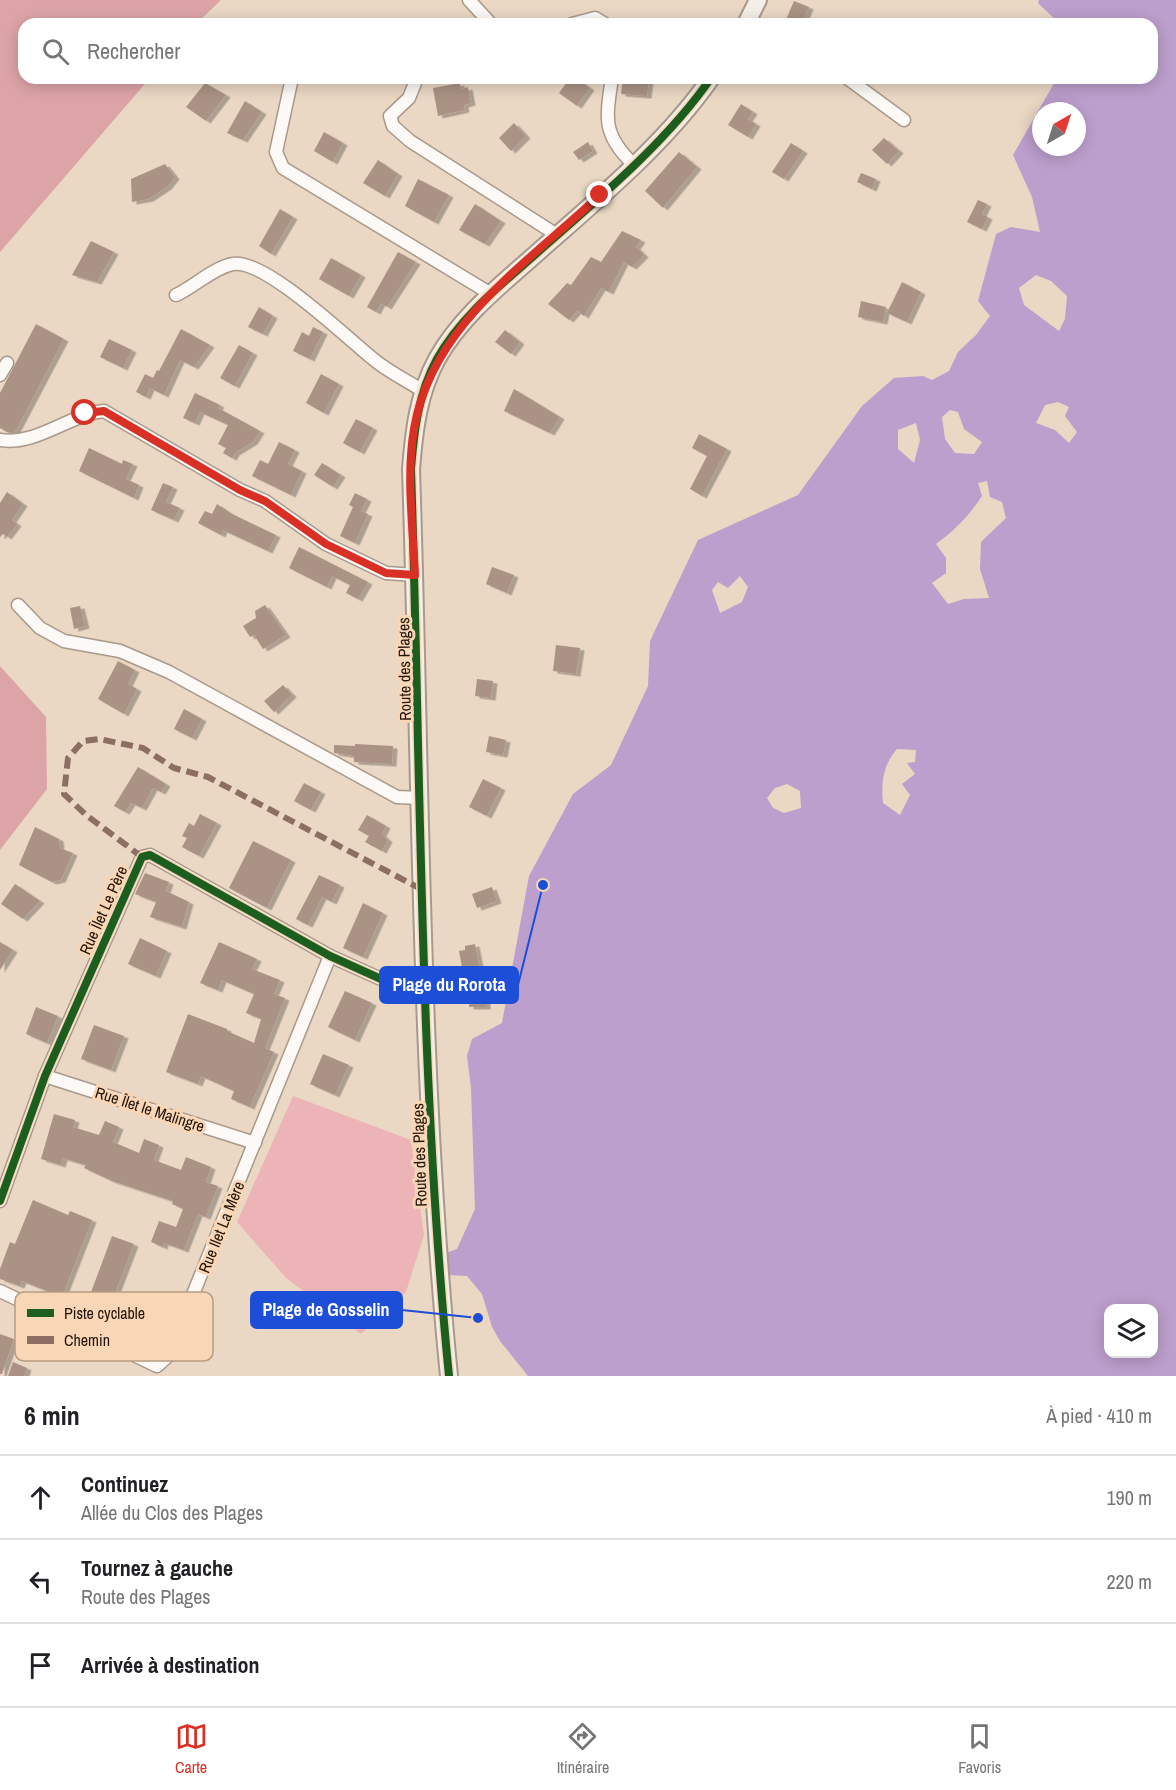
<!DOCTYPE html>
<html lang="fr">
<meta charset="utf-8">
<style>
:root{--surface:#fff;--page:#f2f2f2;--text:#202124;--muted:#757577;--line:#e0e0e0;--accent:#d93025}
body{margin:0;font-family:"Archivo Narrow",sans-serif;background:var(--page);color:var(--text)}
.controls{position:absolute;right:18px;bottom:18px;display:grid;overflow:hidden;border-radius:12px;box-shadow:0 3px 15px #0003}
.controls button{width:54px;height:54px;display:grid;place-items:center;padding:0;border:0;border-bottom:2px solid var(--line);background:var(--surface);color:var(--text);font:30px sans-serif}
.compass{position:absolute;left:1032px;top:102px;width:54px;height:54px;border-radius:50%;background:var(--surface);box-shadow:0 3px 15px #0003;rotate:39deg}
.stop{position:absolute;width:18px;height:18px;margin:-14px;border:4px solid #d93025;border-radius:50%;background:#fff}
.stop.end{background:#d93025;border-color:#fff;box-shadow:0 2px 6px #0008}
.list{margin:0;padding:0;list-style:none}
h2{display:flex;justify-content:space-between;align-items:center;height:78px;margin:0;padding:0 24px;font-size:26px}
h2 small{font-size:20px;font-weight:400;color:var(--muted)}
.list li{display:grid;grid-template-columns:39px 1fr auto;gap:18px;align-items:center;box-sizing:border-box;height:84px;padding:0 24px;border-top:2px solid var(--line)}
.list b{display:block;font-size:22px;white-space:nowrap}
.list p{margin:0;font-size:20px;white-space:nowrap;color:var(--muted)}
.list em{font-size:20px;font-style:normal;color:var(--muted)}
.icon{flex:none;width:33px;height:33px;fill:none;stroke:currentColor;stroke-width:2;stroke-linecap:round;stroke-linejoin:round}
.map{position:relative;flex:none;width:1176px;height:1376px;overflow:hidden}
.search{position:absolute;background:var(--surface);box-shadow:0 3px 15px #0003;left:18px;right:18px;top:18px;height:66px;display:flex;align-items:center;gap:15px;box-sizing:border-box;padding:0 21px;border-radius:18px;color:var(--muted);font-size:22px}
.sheet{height:330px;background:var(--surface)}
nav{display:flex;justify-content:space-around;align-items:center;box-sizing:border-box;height:84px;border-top:2px solid var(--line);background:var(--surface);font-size:16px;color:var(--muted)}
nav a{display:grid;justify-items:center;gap:3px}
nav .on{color:var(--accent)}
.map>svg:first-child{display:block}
.green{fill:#edb4b7}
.forest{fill:#dda4a8}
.water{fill:#bc9fcc;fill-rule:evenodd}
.building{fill:#aa9384;filter:url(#shadow)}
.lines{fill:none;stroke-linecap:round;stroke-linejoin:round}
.street-casing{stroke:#a8998b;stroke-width:15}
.secondary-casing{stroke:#a8998b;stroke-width:20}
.street{stroke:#fcf9f6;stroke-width:12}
.secondary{stroke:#f4efe9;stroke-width:16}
.quiet{stroke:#8d6e63;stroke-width:6;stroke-dasharray:12 6;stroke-linecap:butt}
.cycleway-casing{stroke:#f9d6b5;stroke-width:11}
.cycleway{stroke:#1b5e20;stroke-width:8}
.route{stroke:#d93025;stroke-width:8}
.labels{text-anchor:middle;stroke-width:6;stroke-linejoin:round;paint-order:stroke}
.street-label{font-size:16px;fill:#201408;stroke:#f9d6b5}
.key{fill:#f9d6b5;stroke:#b89c81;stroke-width:1.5}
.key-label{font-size:16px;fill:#201408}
.leader{fill:none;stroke:#1d4ed8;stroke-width:2}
.callout-dot{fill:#1d4ed8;stroke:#f9d6b5;stroke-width:2}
.callout{fill:#1d4ed8;stroke:#1d4ed8;stroke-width:2}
.callout-label{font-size:18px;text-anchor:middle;font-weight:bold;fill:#fff}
</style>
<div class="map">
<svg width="1176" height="1376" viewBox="0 0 1176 1376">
<defs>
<filter id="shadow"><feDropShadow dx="4.5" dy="2.5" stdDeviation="0" flood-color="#0004"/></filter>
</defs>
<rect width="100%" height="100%" fill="#ead7c4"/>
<polygon class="green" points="293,1096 411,1140 424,1235 406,1292 361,1334 286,1278 237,1222"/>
<g class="forest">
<polygon points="0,0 221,0 196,24 24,24 24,78 150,78 0,252"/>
<polygon points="0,666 46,717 47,789 0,850"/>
</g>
<path class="water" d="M1039,0H1176V1376H528L500,1341L492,1327L482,1294L467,1276L449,1275L446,1253L457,1249L475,1209L471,1088L467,1056L472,1039L502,1023L529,876L573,794L611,765L648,686L650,641L698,540L798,495L862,406L894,378L923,376L932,380L949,371L958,352L976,335L990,316L978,301L996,234L1011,227L1040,232L1032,197L1013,155L1057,78H1152V24H1060L1038,3ZM1041,111H1077V147H1041ZM1036,275L1051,281L1067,296L1065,319L1059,331L1024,305L1019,288ZM1058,402L1069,407L1065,416L1077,432L1069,443L1055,430L1036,423L1045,405ZM950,410L958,412L964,429L982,442L974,454L955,453L945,439L942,417ZM916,423L920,440L914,463L898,449V430ZM987,481L990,497L1002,502L1006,518L981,542L980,569L989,598L964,599L948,604L932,583L946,573V558L936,544C955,530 969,516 982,496L978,483ZM740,576L748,587L742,602L720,613L712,590L718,582L728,588ZM897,749L916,750L915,762L907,763L915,774L902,784L910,795L900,815L883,803C881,782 883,765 897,749ZM787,784L800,791L801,808L784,813L773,808L767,798L775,788ZM1108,1308H1154V1354H1108Z"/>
<g class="building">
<polygon points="794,1 809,7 802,24 784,24"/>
<polygon points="570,78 576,78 590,88 577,106 559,93"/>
<polygon points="623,78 649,80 647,96 621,94"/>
<polygon points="205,83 226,95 206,121 186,107"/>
<polygon points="460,83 461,89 468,87 471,103 464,105 465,110 438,116 433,88"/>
<polygon points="245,101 262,112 243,140 227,133"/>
<polygon points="741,104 753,112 748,119 756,124 748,137 728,125"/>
<polygon points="514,123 526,136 511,151 499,138"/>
<polygon points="324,132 343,143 333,162 314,151"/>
<polygon points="884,138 899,151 887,164 872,150"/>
<polygon points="588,142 593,151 579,160 573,152"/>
<polygon points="791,143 803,151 784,179 772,172"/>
<polygon points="679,152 697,167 663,208 645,191"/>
<polygon points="378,160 398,174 385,196 363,183"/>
<polygon points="165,164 175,177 167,187 149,199 132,202 131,179"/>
<polygon points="861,173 876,179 872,189 857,182"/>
<polygon points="418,179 449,195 434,222 405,206"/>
<polygon points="978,200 987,204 982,214 988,217 982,229 967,222"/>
<polygon points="475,204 501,221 485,244 459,230"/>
<polygon points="280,209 293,217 271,254 259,246"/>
<polygon points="622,231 641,240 636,247 644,255 632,267 624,262 609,292 601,288 584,316 577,311 569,320 548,304 567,283 571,285 591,257 601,262"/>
<polygon points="91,241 114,252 97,282 72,275"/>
<polygon points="398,252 416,262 387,307 381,303 376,312 367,307"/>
<polygon points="331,258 361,275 349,296 319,279"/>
<polygon points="902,282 921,292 907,322 887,313"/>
<polygon points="861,301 886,307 883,322 858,317"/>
<polygon points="259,307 273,316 263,334 248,327"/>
<polygon points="36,324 64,339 15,432 7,432 0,428 0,393"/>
<polygon points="313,327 323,332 310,359 293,351 302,332 309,336"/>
<polygon points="181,329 210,345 194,367 180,360 164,395 150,388 146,397 136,392 145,374 153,378 157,370 159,371"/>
<polygon points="505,330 520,342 511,354 495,342"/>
<polygon points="109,339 132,350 123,368 100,357"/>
<polygon points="239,345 253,353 235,386 220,378"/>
<polygon points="321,374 339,384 324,413 306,403"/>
<polygon points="514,389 560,417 550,433 504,411"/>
<polygon points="195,393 220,405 218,408 260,431 253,442 235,453 232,458 223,453 226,448 218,444 228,425 200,412 195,423 183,418"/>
<polygon points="356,419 373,428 360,452 343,443"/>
<polygon points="699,434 727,449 702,496 690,489 707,456 692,448"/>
<polygon points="279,442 295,450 288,464 302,471 291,495 252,476 260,460 268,464"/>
<polygon points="89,448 122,464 123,460 133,464 126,479 139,485 134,498 79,471"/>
<polygon points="322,463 341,475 333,487 314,475"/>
<polygon points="163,483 173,487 166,502 180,508 174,520 151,510"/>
<polygon points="7,492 23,504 12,520 17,524 7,537 3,534 0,537 0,503"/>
<polygon points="355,493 367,499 361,511 368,514 355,543 340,536 353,507 349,505"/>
<polygon points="217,504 232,514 276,535 268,551 223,530 221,535 198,523 205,511 212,514"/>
<polygon points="299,547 368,582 358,599 346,593 350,585 332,576 327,587 289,568"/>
<polygon points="492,567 514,575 507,593 486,584"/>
<polygon points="265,605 286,635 263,649 254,635 250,637 243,626 256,618 255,611"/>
<polygon points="80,606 85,626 74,629 70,608"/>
<polygon points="556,645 580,648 576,674 553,671"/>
<polygon points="118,661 135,670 128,684 137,689 124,714 98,699"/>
<polygon points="477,679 493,681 491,698 475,696"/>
<polygon points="283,685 292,695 274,712 264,701"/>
<polygon points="184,709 202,719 192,738 174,729"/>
<polygon points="489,736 506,740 503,755 486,752"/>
<polygon points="355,744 393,746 392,764 354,762 354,756 334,753 334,745 355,746"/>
<polygon points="138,767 166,784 161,792 153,788 142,808 131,803 125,812 114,806"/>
<polygon points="483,779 501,788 487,816 469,807"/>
<polygon points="304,783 321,792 311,810 294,801"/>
<polygon points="200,814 217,823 199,856 182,847 187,838 182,836 189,823 194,826"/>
<polygon points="367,815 386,826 382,834 388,840 382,851 365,842 369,836 358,830"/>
<polygon points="35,827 59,839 60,848 73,853 61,880 52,882 19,865"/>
<polygon points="253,841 291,860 267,908 229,888"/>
<polygon points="145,873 169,882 166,891 189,902 182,927 150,917 156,902 135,894"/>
<polygon points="319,875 340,885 332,902 322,897 308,925 296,919"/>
<polygon points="15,884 40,901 23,919 1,904"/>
<polygon points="492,887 497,901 477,908 472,894"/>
<polygon points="363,903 383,913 363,957 343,948"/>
<polygon points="140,938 167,951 156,976 128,964"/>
<polygon points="0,942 13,950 0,970"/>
<polygon points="219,942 257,959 252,969 280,980 274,994 285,998 265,1048 274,1052 250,1107 231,1099 234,1091 201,1076 198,1084 166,1072 188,1014 227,1029 227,1031 254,1043 261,1019 246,1013 254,994 222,980 218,990 200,983"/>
<polygon points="475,944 480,970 463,973 459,951 465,950 465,946"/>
<polygon points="345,991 372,1003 355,1040 328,1027"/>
<polygon points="470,994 486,994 486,1007 469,1007"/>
<polygon points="36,1007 58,1016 47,1043 26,1034"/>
<polygon points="94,1025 124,1036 111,1070 81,1059"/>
<polygon points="323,1054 349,1065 335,1095 310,1084"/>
<polygon points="54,1114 75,1120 73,1127 99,1135 105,1121 119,1127 113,1142 139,1153 144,1139 159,1145 154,1160 181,1170 186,1157 211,1167 206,1182 218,1186 206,1217 198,1214 184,1250 164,1243 163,1247 151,1242 159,1221 176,1227 183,1209 172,1204 173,1201 112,1181 84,1168 86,1165 63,1158 61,1165 41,1159"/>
<polygon points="33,1200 68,1215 70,1211 92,1220 62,1297 22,1281 20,1286 0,1279 0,1269 10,1242 15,1244"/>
<polygon points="112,1236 134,1244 108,1312 87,1303"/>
<polygon points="0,1334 14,1339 2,1374 0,1374"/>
<polygon points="13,1362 27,1368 24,1376 8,1376"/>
</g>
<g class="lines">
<defs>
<g id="street">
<polyline points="469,0 491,24"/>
<polyline points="572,24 595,18 605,24"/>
<polyline points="292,78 276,152 283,168 491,294"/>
<polyline points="417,78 409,98 390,116 393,126 410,141 557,235"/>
<path d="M612,78C606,118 602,134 633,164"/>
<polyline points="847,78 904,120"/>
<path d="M176,295C193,287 215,267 233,264C264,258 347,338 372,358C387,371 406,380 423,391"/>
<polyline points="0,375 7,363"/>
<path d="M0,440C36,446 68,415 104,411L240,490L265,501L326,544L386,573L415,575"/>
<polyline points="18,605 40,628 64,641 120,651 169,672 397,797 420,798"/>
<polyline points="45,1076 255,1143"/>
<polyline points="0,1201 45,1076 142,857 150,855 330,956 381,979 426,975"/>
<polyline points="0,1291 157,1366 168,1356 330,956"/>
</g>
<g id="secondary">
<polyline points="746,24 758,0"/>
<path d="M449,1376C419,1075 421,771 411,469C414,431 418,394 437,359C461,316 501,285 537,253C597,200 666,143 711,78"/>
</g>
</defs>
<use href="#street" class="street-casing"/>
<use href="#secondary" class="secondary-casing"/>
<use href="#street" class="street"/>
<use href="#secondary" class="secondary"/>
<polyline class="quiet" points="142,857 86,815 64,794 68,758 83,741 99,739 143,748 174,768 208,777 421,889"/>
<defs>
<g id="cycleway">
<polyline points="0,1201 45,1076 142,857 150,855 330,956 381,979 426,975"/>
<path d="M449,1376C419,1075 421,771 411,469C414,431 418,394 437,359C461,316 501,285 537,253C597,200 666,143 711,78"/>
</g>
</defs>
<use href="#cycleway" class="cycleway-casing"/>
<use href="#cycleway" class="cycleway"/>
</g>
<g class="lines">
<path class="route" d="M85,413L104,411L240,490L265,501L326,544L386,573L415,575C413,527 406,476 414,429C431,325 528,263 600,195"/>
</g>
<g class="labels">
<g class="street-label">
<text transform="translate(404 669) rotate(-91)" y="6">Route des Plages</text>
<text transform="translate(103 910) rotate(-66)" y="6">Rue Îlet Le Père</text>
<text transform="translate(150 1109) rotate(18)" y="6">Rue Îlet le Malingre</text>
<text transform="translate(419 1155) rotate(-92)" y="6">Route des Plages</text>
<text transform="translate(221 1227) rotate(-68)" y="6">Rue Ilet La Mère</text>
</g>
</g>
<rect x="15" y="1292" width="198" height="69" rx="9" class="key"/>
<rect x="27" y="1309" width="27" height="8" fill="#1b5e20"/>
<rect x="27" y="1336" width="27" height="8" fill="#8d6e63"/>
<g class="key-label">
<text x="64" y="1319">Piste cyclable</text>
<text x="64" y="1346">Chemin</text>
</g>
<path class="leader" d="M543 885L518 985M478 1318L402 1310"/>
<g class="callout-dot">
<circle cx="543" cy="885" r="6"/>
<circle cx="478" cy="1318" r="6"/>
</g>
<g class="callout">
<rect x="380" y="967" width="138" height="36" rx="6"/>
<rect x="251" y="1292" width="151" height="36" rx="6"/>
</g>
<g class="callout-label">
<text x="449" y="991">Plage du Rorota</text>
<text x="326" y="1316">Plage de Gosselin</text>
</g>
</svg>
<div class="controls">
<button><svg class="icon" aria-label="layers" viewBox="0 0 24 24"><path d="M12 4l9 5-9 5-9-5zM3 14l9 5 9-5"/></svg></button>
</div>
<svg class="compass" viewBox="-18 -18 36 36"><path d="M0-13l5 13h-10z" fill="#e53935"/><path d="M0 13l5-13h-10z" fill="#757577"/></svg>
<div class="stop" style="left:85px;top:413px"></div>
<div class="stop end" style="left:600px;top:195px"></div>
<div class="search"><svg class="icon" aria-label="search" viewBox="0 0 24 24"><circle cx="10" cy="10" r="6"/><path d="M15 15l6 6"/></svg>Rechercher</div>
</div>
<section class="sheet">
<h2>6 min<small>À pied · 410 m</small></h2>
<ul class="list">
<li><svg class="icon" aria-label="ahead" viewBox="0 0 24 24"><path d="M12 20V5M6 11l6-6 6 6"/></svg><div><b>Continuez</b><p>Allée du Clos des Plages</p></div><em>190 m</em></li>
<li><svg class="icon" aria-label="left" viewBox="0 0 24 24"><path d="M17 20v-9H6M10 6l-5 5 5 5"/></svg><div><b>Tournez à gauche</b><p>Route des Plages</p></div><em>220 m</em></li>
<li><svg class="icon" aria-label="arrive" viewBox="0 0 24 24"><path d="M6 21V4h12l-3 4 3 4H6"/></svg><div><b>Arrivée à destination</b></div></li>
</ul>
</section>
<nav>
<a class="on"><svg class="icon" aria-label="map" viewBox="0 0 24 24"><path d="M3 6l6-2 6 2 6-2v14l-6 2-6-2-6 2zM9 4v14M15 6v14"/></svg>Carte</a>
<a><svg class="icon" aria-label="directions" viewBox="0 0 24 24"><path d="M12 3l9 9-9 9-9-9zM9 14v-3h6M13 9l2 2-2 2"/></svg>Itinéraire</a>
<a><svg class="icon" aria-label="saved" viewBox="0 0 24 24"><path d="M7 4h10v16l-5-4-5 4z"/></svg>Favoris</a>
</nav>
